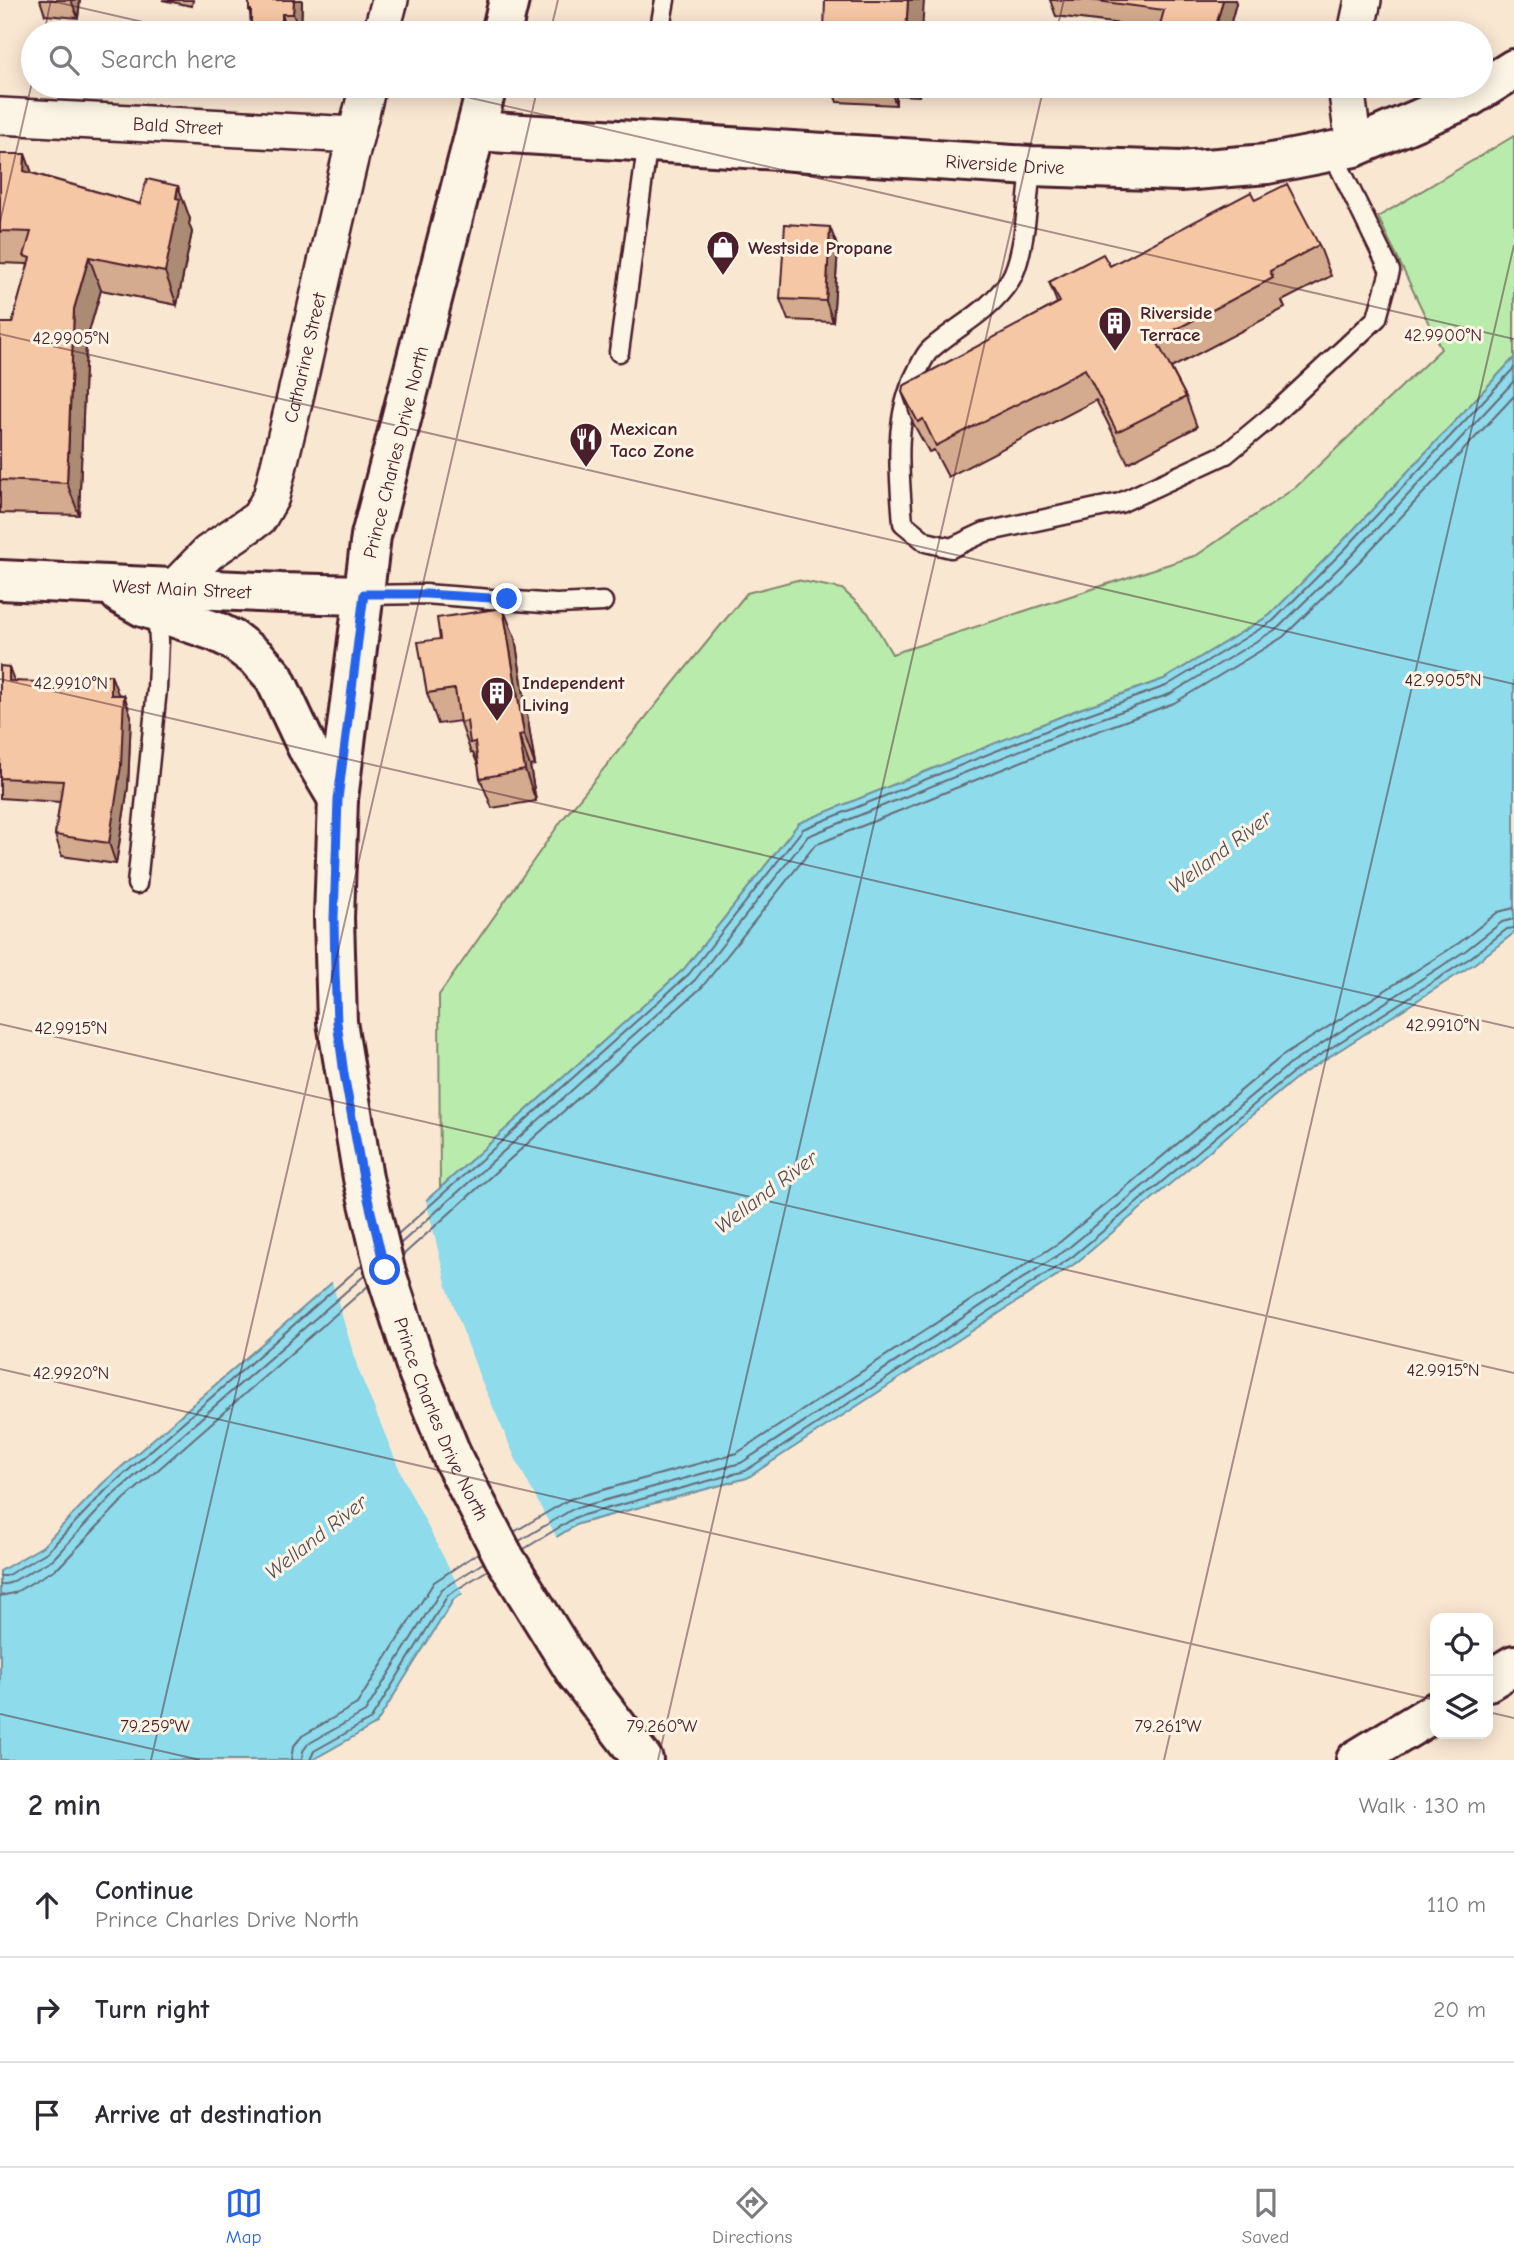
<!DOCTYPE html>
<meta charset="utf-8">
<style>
:root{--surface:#fff;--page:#f7f7f7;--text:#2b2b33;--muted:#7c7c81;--line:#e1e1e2;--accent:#2563eb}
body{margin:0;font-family:"Comic Neue",sans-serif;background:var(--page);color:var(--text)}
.controls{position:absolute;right:21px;bottom:21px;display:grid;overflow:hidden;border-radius:14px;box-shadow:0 4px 18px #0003}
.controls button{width:63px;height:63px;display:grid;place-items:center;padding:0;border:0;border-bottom:2px solid var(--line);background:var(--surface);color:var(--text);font:35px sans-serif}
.stop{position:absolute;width:21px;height:21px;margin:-16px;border:5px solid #2563eb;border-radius:50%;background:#fff}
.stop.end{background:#2563eb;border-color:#fff;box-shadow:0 2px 7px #0008}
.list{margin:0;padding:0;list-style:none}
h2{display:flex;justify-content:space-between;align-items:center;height:91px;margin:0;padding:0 28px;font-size:30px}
h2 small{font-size:23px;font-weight:400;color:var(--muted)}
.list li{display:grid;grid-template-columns:46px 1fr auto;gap:21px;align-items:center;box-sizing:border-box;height:105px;padding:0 28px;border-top:2px solid var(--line)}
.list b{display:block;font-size:26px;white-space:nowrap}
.list p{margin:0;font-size:23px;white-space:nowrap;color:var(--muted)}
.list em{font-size:23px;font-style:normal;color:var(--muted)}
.icon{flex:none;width:38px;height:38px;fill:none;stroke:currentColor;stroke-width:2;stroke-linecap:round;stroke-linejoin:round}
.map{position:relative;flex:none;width:1514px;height:1760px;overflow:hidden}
.search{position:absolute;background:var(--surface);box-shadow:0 4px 18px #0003;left:21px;right:21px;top:21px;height:77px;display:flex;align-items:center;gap:18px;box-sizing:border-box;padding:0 24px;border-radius:38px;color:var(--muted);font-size:26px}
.sheet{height:406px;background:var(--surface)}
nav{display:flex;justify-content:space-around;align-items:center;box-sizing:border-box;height:98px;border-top:2px solid var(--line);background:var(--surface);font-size:19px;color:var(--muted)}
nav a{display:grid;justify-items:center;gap:4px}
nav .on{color:var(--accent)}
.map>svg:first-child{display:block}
.green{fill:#b9ecac;stroke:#82866c;stroke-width:2}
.water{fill:#8ddbeb;stroke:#72909e;stroke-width:2}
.pier{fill:#fae7d2}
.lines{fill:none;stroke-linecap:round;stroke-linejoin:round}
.shore{stroke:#656a78;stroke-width:2}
.service-casing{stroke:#4a1f2b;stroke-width:23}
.minor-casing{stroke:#4a1f2b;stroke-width:40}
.tertiary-casing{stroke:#4a1f2b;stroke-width:44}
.secondary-casing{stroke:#4a1f2b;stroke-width:44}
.service{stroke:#fcf5e5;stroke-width:18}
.minor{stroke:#fcf5e5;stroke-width:35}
.tertiary{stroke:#fcf5e5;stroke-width:38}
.secondary{stroke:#fcf5e5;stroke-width:38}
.wall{fill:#d4ab8e;stroke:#4a1f2b;stroke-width:2}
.shaded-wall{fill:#ac8b74;stroke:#4a1f2b;stroke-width:2}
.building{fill:#f6c7a5;stroke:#4a1f2b;stroke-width:2}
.route{stroke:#2563eb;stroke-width:9}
.ticks{fill:none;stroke:#4a1f2b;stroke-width:2;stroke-opacity:0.45}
.labels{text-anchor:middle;stroke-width:6;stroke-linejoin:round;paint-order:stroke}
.street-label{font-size:19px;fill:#4a1f2b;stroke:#fcf5e5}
.poi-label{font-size:19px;font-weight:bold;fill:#4a1f2b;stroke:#fcf5e5;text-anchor:start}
.water-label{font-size:21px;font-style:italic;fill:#5b4e5b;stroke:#fcf5e5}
.ticks-label{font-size:18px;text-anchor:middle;fill:#4a1f2b;stroke:#fcf5e5;stroke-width:6;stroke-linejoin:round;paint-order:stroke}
</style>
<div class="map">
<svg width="1514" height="1760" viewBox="0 0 1514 1760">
<rect width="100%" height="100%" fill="#fae7d2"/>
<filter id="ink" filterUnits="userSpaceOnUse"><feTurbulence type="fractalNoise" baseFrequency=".0143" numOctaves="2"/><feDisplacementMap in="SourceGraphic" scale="14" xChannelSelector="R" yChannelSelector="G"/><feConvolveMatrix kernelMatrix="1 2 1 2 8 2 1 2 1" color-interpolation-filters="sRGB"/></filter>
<g filter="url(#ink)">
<polygon class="green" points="1514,136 1514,358 1341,543 1270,615 1164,679 1077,710 799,823 684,969 440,1188 439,995 562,820 747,593 797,580 842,589 868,613 892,654 1197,555 1296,487 1441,349 1378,217"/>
<polygon class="water" points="1514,358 1514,933 1474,964 1296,1078 1076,1263 747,1478 578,1524 454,1599 376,1724 312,1760 0,1760 0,1571 43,1546 102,1484 440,1188 684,969 799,823 1077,710 1164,679 1270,615 1341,543"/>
<polygon class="pier" points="425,1196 447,1287 479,1375 517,1462 558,1540 464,1597 403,1478 358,1369 331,1279"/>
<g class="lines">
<g class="shore">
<polyline points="398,1234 689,974 803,829 1080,717 1166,686 1273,621 1346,548 1514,368"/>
<polyline points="400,1244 695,980 808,836 1083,725 1170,694 1278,628 1353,554 1514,381"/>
<polyline points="403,1255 702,987 815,845 1087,735 1174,703 1283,637 1360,561 1514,396"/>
<polyline points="514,1532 570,1499 737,1453 1060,1242 1281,1057 1459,943 1498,912 1514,908"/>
<polyline points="519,1541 573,1509 741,1463 1066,1250 1287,1066 1465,951 1502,922 1514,919"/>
<polyline points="524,1549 576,1517 745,1471 1072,1257 1292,1073 1470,958 1507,929 1514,928"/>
<polyline points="0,1576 6,1576 47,1552 107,1489 362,1265"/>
<polyline points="0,1585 10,1583 53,1559 113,1495 365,1275"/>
<polyline points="0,1596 14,1593 59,1567 120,1503 368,1286"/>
<polyline points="291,1760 293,1747 302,1736 357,1704 434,1582 478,1553"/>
<polyline points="302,1760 303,1751 308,1744 365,1712 442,1589 483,1563"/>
<polyline points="310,1760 314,1751 371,1719 448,1595 488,1570"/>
</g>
<defs>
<g id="service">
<polyline points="659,33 665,0"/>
<path d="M1031,166C1028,194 1025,257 1010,280C988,313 960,324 931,349C924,355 921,364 917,372C893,418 899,472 903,523L926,542L951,548L985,532L1120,503L1226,454L1273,415L1377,318L1390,271L1332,152"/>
<polyline points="619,352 648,141"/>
<polyline points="364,595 425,594 556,604 603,602"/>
<polyline points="137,884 157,689 159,640 157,609"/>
</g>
<g id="minor">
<polyline points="381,33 390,0"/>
<polyline points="1356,33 1363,0"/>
<polyline points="1346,86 1354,147"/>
<path id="s1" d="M0,116L355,135"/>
<path id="s2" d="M174,588L208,553L259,518L271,497C306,360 333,222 368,86"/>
</g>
<g id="tertiary">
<path id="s3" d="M476,131L1031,166L1181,171L1267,164L1354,147L1468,98L1514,69"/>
<polyline points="1488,1681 1514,1665"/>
<polyline points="1356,1760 1435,1712"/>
</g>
<g id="secondary">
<polyline points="501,33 509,0"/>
<path id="s4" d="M487,86L371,536L338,799L334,918L337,1022L363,1178L385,1270L418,1372L454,1461L504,1557L576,1673L643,1760"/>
<path id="s5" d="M0,580L281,593L364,595"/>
<polyline points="120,594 143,607 217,632 233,640 258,659 274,677 307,747 338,799"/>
</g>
</defs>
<use href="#service" class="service-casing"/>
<use href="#minor" class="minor-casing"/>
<use href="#tertiary" class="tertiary-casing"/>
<use href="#secondary" class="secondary-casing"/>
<use href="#service" class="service"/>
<use href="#minor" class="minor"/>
<use href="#tertiary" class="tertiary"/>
<use href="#secondary" class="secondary"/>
</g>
<g class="wall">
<polygon points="40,0 80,0 78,18 45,15"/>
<polygon points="162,0 193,0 192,6"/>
<polygon points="249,0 302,0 301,33 253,33 251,26"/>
<polygon points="1050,0 1235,0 1236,3 1228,33 1163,33 1162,29 1056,16"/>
<polygon points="831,86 920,86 919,96 896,95 896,105 837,102"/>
<polygon points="0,154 25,154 32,173 140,204 178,186 190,219 189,224 192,232 177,305 101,290 86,342 79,515 0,513 0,323 12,323 28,266 27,264 0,263"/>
<polygon points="1255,200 1319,245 1331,276 1282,301 1285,308 1171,368 1186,397 1197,427 1128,463 1096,400 948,477 934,450 929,452 913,423 902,392 1057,303 1049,282 1110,266"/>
<polygon points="838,248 833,322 788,320 780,299"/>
<polygon points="515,638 535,765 530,766 536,801 492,808 480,778 479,767 473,753 471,753 460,721 438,724 427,693"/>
<polygon points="0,666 14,681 124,695 131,716 128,787 116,864 62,856 55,835 60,802 0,798"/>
</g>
<g class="shaded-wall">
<polygon points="71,0 80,0 78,18"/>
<polygon points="294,0 302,0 301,33 293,14"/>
<polygon points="908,0 924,0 922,33 906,33"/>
<polygon points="1223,0 1235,0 1236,3 1228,33 1214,33"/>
<polygon points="282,14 289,33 284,33 282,27"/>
<polygon points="889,86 892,86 896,95 896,105"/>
<polygon points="916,86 920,86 919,96"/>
<polygon points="25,154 37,187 24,171"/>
<polygon points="178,186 190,219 189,224 192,232 177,305 165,272"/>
<polygon points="830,227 838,248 833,322 826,301"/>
<polygon points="89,257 101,290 86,342 79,515 67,483 74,309"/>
<polygon points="503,608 515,638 535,765 524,734"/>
<polygon points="9,667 17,688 9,681"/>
<polygon points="111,675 119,696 111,695"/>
<polygon points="124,695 131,716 128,787 116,864 109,843"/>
<polygon points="519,735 530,766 536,801 525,770"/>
</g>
<g class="building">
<polygon points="249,0 294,0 293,14 282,14 282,27 251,26 251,10 249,10"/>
<polygon points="825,0 908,0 906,33 824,33"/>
<polygon points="1090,0 1223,0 1214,33 1190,33 1160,25 1164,10"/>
<polygon points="0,154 25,154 24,171 140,204 147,179 178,186 176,198 180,199 165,272 89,257 74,309 67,483 0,480 0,323 12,323 30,258 24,256 31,232 0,231"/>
<polygon points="1287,184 1319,245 1270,271 1273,278 1156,340 1186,397 1117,432 1085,369 936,446 923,419 918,422 902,392 903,386 1060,302 1049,282 1103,254 1110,266 1251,192 1255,200"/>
<polygon points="785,224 830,227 826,301 780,299"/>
<polygon points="503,608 524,734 519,735 525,770 480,778 475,742 470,743 467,721 460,723 455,689 427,693 418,642 440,639 437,618"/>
<polygon points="0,666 9,667 9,681 74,683 75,675 111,675 111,695 124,695 121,766 109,843 55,835 63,781 0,778"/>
</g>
</g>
<g class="lines" filter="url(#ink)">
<polyline class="route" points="385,1270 363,1178 344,1074 337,1022 335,971 334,918 338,799 364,594 425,594 507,599"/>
</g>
<path class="ticks" d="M47,0L191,33M44,33L51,0M550,33L558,0M1056,33L1064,0M419,86L1514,339M0,222L33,78M0,334L1514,684M0,679L1514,1028M0,1024L1514,1373M0,1369L1435,1700M1488,1712L1514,1718M0,1714L200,1760M151,1760L538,86M658,1760L1044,86M1164,1760L1514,245"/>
<defs>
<symbol id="shop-pin" viewBox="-11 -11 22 30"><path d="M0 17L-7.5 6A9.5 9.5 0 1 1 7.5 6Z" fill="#4a1f2b" stroke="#fcf5e5"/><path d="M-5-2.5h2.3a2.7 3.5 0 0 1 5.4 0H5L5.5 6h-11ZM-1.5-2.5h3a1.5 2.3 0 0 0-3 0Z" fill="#fff"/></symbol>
<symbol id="building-pin" viewBox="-11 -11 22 30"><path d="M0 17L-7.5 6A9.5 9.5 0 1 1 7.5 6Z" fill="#4a1f2b" stroke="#fcf5e5"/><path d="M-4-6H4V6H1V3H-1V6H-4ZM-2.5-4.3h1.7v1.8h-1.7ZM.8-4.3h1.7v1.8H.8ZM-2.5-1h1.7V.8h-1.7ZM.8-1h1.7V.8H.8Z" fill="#fff"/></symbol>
<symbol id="restaurant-pin" viewBox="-11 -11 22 30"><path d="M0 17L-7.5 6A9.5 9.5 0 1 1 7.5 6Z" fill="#4a1f2b" stroke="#fcf5e5"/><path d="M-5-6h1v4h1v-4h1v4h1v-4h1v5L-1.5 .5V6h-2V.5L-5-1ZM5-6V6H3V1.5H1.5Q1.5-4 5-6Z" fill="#fff"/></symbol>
</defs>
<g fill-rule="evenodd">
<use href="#shop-pin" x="704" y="228" width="38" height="52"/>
<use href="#building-pin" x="1096" y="304" width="38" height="52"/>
<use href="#restaurant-pin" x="567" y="420" width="38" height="52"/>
<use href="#building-pin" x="478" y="674" width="38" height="52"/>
</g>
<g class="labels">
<g class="street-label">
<text dy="7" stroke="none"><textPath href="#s1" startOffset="178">Bald Street</textPath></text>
<text dy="7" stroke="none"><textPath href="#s3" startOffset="530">Riverside Drive</textPath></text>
<text dy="7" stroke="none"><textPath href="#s2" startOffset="278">Catharine Street</textPath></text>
<text transform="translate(395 452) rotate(-76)" y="7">Prince Charles Drive North</text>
<text dy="7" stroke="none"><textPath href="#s5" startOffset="182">West Main Street</textPath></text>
<text dy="7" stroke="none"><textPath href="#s4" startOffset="1365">Prince Charles Drive North</textPath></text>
</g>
<g class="poi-label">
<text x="748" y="254">Westside Propane</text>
<text x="1140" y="319">Riverside<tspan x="1140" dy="22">Terrace</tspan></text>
<text x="610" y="435">Mexican<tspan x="610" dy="22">Taco Zone</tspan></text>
<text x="522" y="689">Independent<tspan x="522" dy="22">Living</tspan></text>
</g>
<g class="water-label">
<text transform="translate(1220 852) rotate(-37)" y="7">Welland River</text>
<text transform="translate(766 1192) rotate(-37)" y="7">Welland River</text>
<text transform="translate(316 1537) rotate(-38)" y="7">Welland River</text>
</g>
</g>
<g class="ticks-label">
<text x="1443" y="341">42.9900°N</text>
<text x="71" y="344">42.9905°N</text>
<text x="1443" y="686">42.9905°N</text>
<text x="71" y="689">42.9910°N</text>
<text x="1443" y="1031">42.9910°N</text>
<text x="71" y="1034">42.9915°N</text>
<text x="1443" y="1376">42.9915°N</text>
<text x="71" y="1379">42.9920°N</text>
<text x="155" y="1732">79.259°W</text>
<text x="662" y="1732">79.260°W</text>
<text x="1168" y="1732">79.261°W</text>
</g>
</svg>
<div class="controls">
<button><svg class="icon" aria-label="locate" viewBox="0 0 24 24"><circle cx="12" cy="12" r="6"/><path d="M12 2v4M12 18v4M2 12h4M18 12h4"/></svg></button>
<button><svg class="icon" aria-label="layers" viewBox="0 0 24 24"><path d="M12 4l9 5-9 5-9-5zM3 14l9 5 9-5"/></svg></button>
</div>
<div class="stop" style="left:385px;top:1270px"></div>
<div class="stop end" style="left:507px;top:599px"></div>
<div class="search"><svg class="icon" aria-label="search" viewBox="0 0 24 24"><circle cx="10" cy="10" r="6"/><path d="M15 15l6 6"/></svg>Search here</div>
</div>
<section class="sheet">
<h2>2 min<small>Walk · 130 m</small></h2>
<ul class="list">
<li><svg class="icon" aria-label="ahead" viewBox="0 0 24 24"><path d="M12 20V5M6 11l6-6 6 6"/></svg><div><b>Continue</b><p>Prince Charles Drive North</p></div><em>110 m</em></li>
<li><svg class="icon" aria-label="right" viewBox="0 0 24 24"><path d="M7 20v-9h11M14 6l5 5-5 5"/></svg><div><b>Turn right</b></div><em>20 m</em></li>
<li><svg class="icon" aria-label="arrive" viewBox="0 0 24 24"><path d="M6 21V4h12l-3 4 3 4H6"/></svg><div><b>Arrive at destination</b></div></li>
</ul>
</section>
<nav>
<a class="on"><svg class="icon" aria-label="map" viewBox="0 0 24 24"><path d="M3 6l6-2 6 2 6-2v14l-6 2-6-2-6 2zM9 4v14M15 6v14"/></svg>Map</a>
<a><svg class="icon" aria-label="directions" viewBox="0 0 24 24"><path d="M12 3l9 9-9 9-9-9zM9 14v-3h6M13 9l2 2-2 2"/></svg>Directions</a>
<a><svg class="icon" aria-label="saved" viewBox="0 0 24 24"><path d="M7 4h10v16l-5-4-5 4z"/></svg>Saved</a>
</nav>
